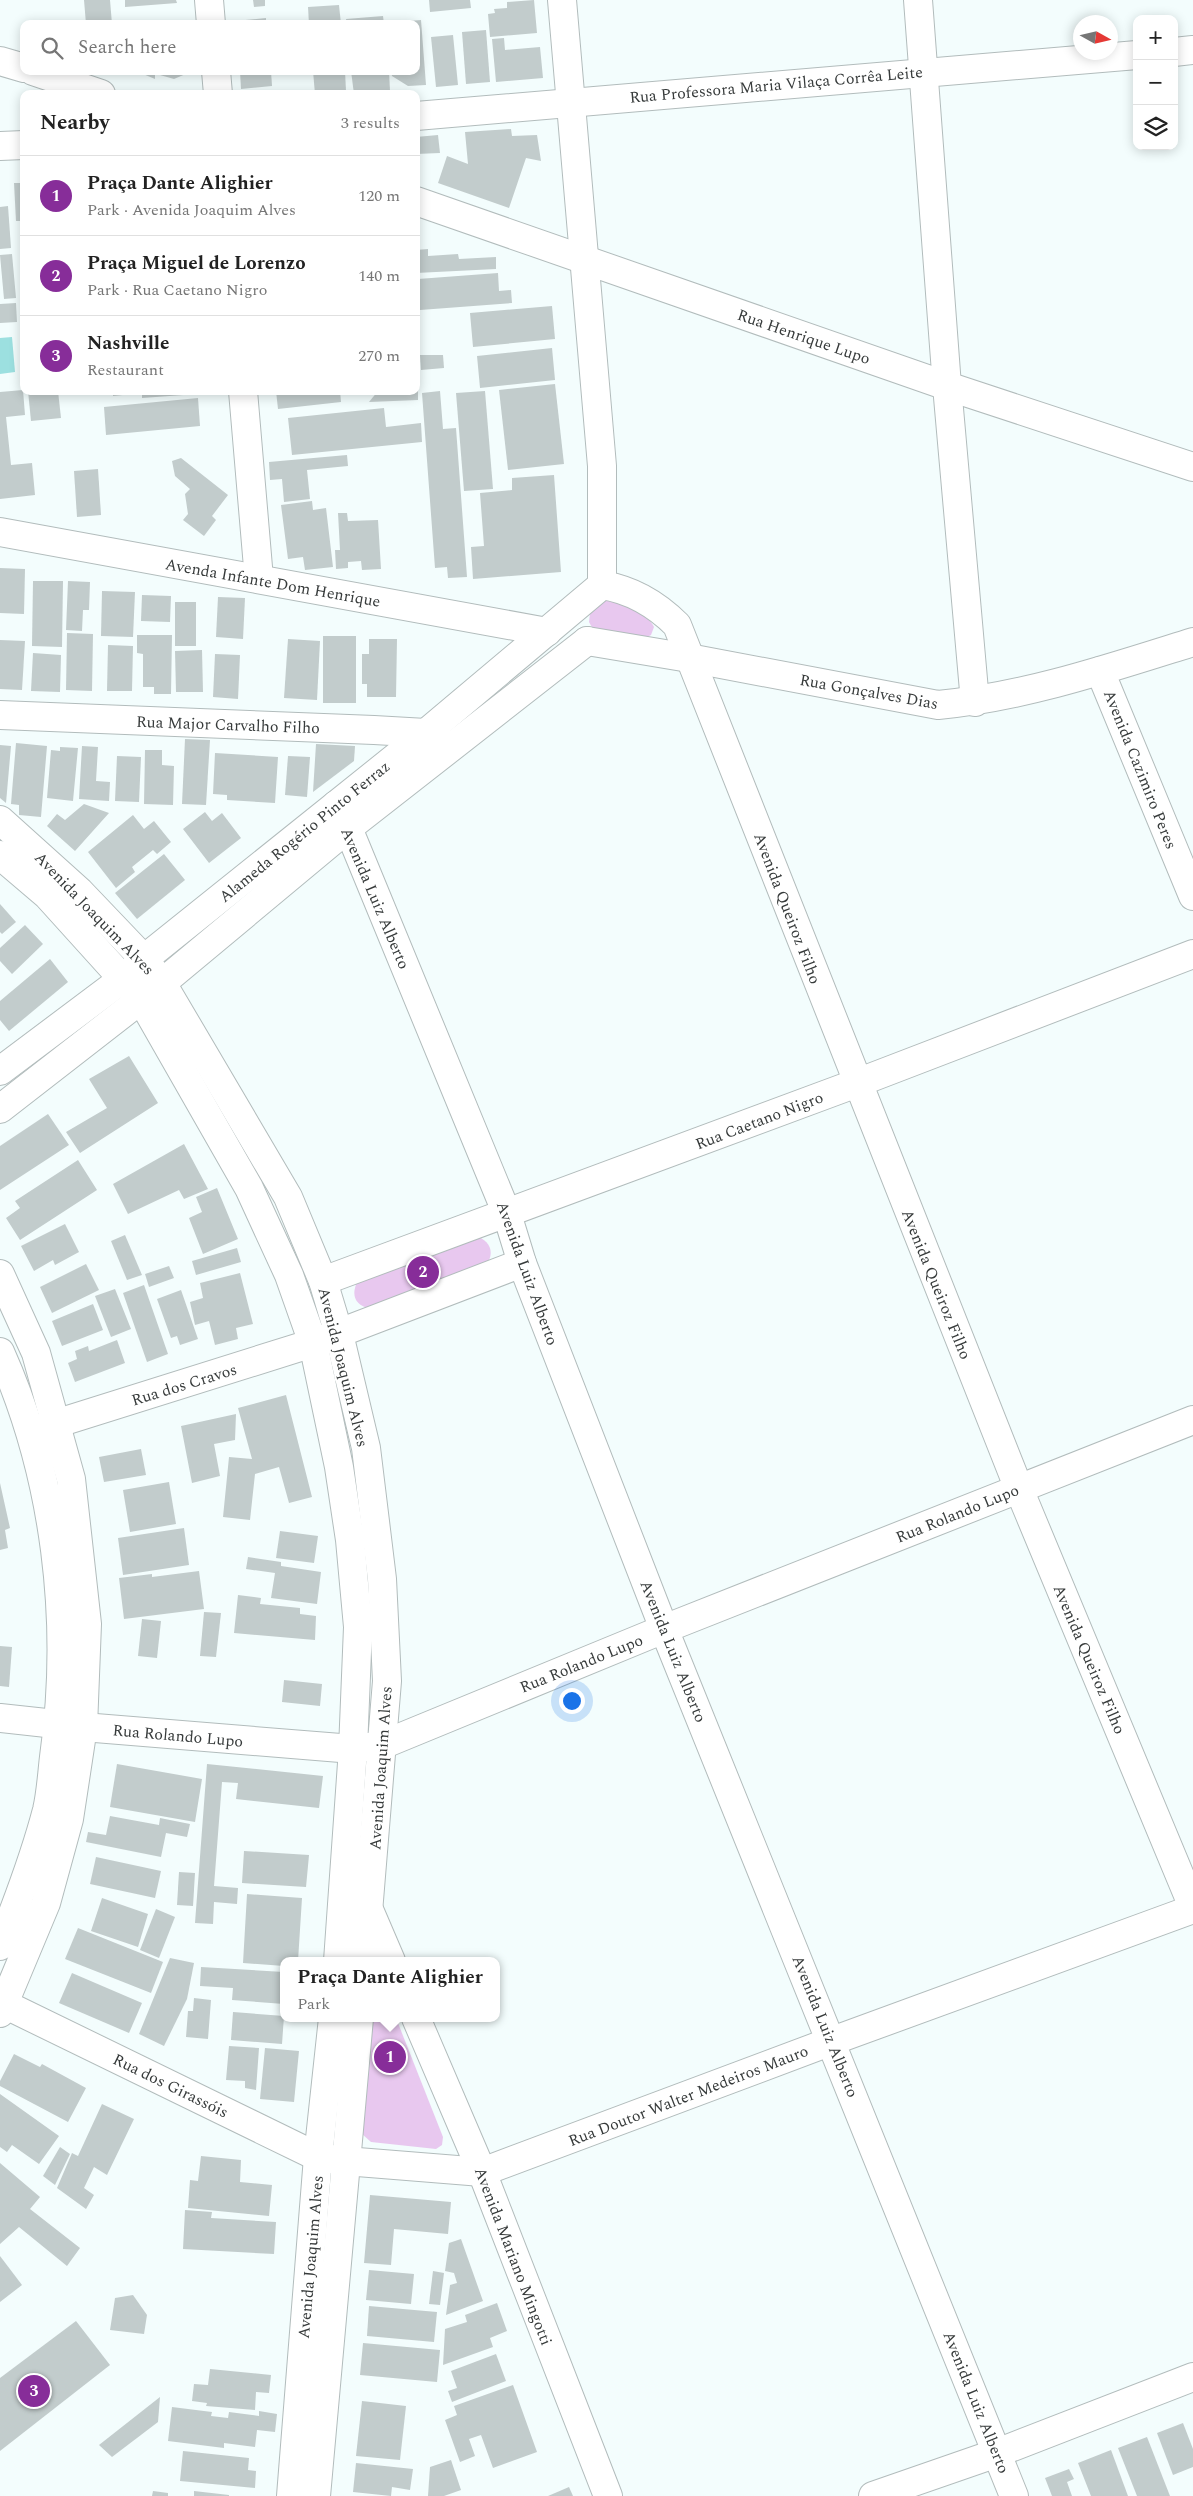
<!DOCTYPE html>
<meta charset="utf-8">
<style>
:root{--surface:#fff;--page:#f6f6f6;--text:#222;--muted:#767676;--line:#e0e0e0;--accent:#872d99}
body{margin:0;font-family:Spectral,serif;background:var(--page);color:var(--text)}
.controls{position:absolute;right:15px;top:15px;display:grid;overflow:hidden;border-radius:10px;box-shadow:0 2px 12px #0003}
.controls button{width:45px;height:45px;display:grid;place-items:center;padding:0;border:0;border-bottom:1px solid var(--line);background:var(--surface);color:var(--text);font:25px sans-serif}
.compass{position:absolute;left:1073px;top:15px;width:45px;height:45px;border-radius:50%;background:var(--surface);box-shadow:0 2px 12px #0003;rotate:98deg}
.you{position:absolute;left:571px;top:1700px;width:18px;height:18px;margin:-12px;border:4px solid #fff;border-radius:50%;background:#1a73e8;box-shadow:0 0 0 8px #1a73e833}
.badge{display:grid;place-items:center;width:32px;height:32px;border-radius:50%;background:var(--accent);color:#fff;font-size:16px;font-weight:700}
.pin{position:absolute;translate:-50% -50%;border:2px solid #fff;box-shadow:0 1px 5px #0006}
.popup{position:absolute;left:280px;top:1957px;width:220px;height:65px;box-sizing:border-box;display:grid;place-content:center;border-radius:10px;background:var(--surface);filter:drop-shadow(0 1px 4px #0005);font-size:16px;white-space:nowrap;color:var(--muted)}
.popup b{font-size:19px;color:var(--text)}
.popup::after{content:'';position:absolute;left:50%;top:100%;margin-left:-10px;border:10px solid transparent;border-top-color:var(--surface)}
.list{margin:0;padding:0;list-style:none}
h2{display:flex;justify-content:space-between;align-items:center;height:65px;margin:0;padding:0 20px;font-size:21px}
h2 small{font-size:16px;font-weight:400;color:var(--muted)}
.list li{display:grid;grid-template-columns:32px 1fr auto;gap:15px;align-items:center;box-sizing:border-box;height:80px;padding:0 20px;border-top:1px solid var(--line)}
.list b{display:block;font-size:19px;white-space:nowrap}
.list p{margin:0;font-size:16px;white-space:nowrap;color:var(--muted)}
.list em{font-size:16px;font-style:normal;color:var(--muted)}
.icon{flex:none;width:28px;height:28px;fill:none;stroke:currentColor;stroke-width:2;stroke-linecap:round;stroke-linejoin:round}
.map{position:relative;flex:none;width:1193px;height:2496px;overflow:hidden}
.search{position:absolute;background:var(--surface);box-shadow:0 2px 12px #0003;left:20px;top:20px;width:400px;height:55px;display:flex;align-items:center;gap:12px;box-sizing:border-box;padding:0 18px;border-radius:10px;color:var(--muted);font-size:19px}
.panel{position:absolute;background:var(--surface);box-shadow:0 2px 12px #0003;left:20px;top:90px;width:400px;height:305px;border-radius:10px}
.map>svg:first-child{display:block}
.green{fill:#e8c8ef}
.water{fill:#9ce0e0}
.building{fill:#c2cccc}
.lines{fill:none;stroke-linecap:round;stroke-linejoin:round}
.minor-casing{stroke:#b2bcbc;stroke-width:30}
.minor{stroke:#fff;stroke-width:28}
.labels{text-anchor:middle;stroke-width:4;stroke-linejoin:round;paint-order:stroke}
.street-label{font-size:16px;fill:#373b3b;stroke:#fff}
</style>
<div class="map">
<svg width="1193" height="2496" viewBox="0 0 1193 2496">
<rect width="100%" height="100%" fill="#f3fdfd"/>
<g class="green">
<path d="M613,600C628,605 646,612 654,627L651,635L643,639L593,629L589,622L590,613L605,601Z"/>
<path d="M476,1236C489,1240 496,1252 486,1265L370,1309C355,1305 351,1296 357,1282Z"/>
<polygon points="371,2018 396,2018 443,2137 442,2145 436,2149 371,2142 361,2133"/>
</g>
<polygon class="water" points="12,337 15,372 0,374 0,338"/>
<g class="building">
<polygon points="84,0 110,0 112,24 86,24"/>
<polygon points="125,0 176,0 177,3 125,7"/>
<polygon points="253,0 265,0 265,6 254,7"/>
<polygon points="429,0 470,0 471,8 430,12"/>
<polygon points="534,0 537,33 490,37 488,14 495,13 494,9 507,8 507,2"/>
<polygon points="339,5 341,24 309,24 308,7"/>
<polygon points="383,16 384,24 347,24 346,19"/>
<polygon points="266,18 266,24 235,24 235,21"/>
<polygon points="421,20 426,85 408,86 392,76 391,71 416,71 416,24 396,22"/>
<polygon points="486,30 490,82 466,84 462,32"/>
<polygon points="453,35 458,85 436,87 431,37"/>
<polygon points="504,38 505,50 540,47 543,78 496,82 492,39"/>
<polygon points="136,71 155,71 155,79"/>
<polygon points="159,71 188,71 188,73 174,79 160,75"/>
<polygon points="240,71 271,71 272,86 241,89"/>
<polygon points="313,71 345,71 346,91 315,94"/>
<polygon points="351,71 389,71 390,91 354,94"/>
<polygon points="511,129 512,136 537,135 541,161 526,158 509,208 438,183 447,156 468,164 465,132"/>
<polygon points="438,135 440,153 416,154 416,137"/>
<polygon points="14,183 24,183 24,221 16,221"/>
<polygon points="8,206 11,248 0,249 0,207"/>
<polygon points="428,249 428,256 458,254 459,259 496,257 496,269 416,273 416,250"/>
<polygon points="12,254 16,298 4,299 0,255"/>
<polygon points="498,273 499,291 511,290 512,303 420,310 418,279"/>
<polygon points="16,303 17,322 0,323 0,304"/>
<polygon points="552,306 555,339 473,347 470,313"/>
<polygon points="552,348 555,380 480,388 477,356"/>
<polygon points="420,355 443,355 444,368 421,370"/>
<polygon points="555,384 564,464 508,470 499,390"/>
<polygon points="23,390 25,415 6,417 11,465 32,463 35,495 0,499 0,392"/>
<polygon points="28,391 58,391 61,418 31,421"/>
<polygon points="113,391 196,391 197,394 142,398 142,393 113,396"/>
<polygon points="276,391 340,391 341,402 278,409"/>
<polygon points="378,391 418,391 418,400 369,402"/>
<polygon points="440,391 443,429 456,428 467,577 448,578 447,567 435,568 422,393"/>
<polygon points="485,391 493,489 464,491 456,393"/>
<polygon points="198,398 200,426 106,435 104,407"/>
<polygon points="384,408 386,427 421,423 422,442 292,455 288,418"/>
<polygon points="347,455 348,466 307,470 310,499 284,502 282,479 270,480 269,462"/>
<polygon points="181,458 228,495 212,516 216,520 204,536 183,520 188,514 185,494 190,489 175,476 172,461"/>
<polygon points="98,469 101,515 77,517 74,471"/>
<polygon points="554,475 561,572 473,579 471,547 484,546 480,493 512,490 512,478"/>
<polygon points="312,501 313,510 326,508 333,567 305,570 303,557 288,559 281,505"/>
<polygon points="338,513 347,513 348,521 378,520 381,569 362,570 361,561 348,562 348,568 336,569 335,550 340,550"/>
<polygon points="0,568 25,569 24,614 0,613"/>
<polygon points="33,581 63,581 62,647 32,646"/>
<polygon points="68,581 90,582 89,610 83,610 82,631 66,630"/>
<polygon points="102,591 135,592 133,637 101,636"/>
<polygon points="142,595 171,596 170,622 141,621"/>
<polygon points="218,597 245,598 243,639 216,637"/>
<rect x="175" y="602" width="21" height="44"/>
<polygon points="67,633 93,634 92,691 66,690"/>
<polygon points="137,635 172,635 171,694 154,694 154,687 143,687 143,654 137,653"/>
<rect x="323" y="636" width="33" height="67"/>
<polygon points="288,639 320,641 317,700 284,698"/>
<polygon points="369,639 397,639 396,697 367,697 367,684 362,684 362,654 369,654"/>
<polygon points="0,640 25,641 22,690 0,689"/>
<polygon points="108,645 133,646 132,691 107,691"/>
<polygon points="202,650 203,692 176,692 175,651"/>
<polygon points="33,653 61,655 60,692 31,691"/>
<polygon points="215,654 240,655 238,699 213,697"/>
<polygon points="185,739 210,740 206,805 182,804"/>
<polygon points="16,743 47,746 41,817 19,815 19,805 11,804"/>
<polygon points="316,744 355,746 354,761 313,792"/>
<polygon points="0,745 11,746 6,803 0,798"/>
<polygon points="82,746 98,747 96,781 110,782 109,801 79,799"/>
<polygon points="60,747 78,748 73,801 47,798 51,750 60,751"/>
<polygon points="145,750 162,750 162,765 174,766 173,805 144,804"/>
<polygon points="215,753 278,757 275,803 227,800 227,795 213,794"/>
<polygon points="117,756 141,757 139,802 115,801"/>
<polygon points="288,756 310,757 307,797 285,795"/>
<polygon points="84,804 109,813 75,851 47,826 57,814 65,820"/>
<polygon points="205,812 212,821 222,813 241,838 209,863 183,829"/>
<polygon points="133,815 144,829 154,821 171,842 157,854 153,850 132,867 135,872 116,888 88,852"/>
<polygon points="164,854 185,880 137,919 115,893"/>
<polygon points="0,904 16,922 2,934 0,932"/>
<polygon points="25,925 43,944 12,974 0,961 0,948"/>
<polygon points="50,959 68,982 9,1031 0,1020 0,1001"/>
<polygon points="129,1056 158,1103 80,1153 66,1132 107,1108 89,1079"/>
<polygon points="48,1114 69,1145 0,1190 0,1146"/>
<polygon points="184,1144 208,1189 184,1199 179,1190 128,1214 113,1184"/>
<polygon points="78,1160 97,1190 20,1240 6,1218 20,1208 15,1201"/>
<polygon points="217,1188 238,1239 203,1254 189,1218 202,1212 196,1197"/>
<polygon points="65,1224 79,1252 55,1265 53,1260 34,1271 21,1246"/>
<polygon points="125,1235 142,1275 127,1280 111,1241"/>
<polygon points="237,1248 241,1262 196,1275 192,1261"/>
<polygon points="86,1264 99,1290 52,1313 40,1287"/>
<polygon points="169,1266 174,1278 149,1287 145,1274"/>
<polygon points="240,1273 253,1324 236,1328 238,1339 215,1345 209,1321 195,1325 190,1302 203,1298 200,1283"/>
<polygon points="144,1285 168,1354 147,1362 123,1293"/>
<polygon points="115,1289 131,1329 111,1337 95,1296"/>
<polygon points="181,1290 198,1339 180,1345 177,1336 171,1338 157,1299"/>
<polygon points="93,1304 103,1330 62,1346 52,1321"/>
<polygon points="117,1340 125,1363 75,1382 68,1363 77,1359 75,1351 88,1346 89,1351"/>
<polygon points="286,1395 312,1497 289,1503 279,1467 255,1474 250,1520 223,1517 229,1457 252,1459 238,1408"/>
<polygon points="236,1414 235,1440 214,1444 220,1476 192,1483 181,1426"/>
<polygon points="141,1449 146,1475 104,1482 99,1457"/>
<polygon points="169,1482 176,1524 130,1532 123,1490"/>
<polygon points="0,1483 10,1528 5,1530 8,1548 0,1550"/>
<polygon points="184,1528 189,1565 123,1575 118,1538"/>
<polygon points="280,1531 318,1536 314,1563 276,1558"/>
<polygon points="248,1557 281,1562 281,1566 321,1572 317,1604 271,1598 275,1573 246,1569"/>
<polygon points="199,1571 204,1609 124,1619 119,1578 152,1574 152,1577"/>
<polygon points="238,1595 261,1598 260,1604 300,1608 300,1614 316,1616 315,1640 234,1633"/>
<polygon points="204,1612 221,1613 216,1657 200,1656"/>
<polygon points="142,1619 161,1621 157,1658 138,1656"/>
<polygon points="0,1646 12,1647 9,1687 0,1686"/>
<polygon points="284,1680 322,1684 320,1706 282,1702"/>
<polygon points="117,1764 202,1779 195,1822 110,1807"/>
<polygon points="207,1764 323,1776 319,1808 236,1799 238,1783 222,1782 214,1886 238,1888 237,1904 214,1902 213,1924 195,1923"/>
<polygon points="110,1816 159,1825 160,1818 190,1824 187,1837 166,1833 161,1857 86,1842 88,1832 106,1835"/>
<polygon points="244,1851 309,1855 306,1887 242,1883"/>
<polygon points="96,1857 161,1871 155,1898 90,1884"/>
<polygon points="179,1872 195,1873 193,1906 177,1905"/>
<polygon points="247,1894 302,1898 298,1961 284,1961 284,1966 243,1963"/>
<polygon points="102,1898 148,1914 138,1947 91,1931"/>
<polygon points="156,1909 175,1917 159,1958 140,1950"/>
<polygon points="78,1928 163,1962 151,1993 65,1959"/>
<polygon points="170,1958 194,1963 187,1999 164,2046 139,2034"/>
<polygon points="201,1967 284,1972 284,2004 232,2000 233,1988 200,1986"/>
<polygon points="72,1973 142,2003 129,2033 59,2003"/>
<polygon points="194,1998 211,2000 208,2039 186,2037 188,2011 193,2011"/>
<polygon points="233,2012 284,2016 282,2044 231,2040"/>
<polygon points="229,2046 259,2048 256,2090 245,2088 245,2081 226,2080"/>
<polygon points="265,2048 299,2051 294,2102 260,2099"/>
<polygon points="14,2054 40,2067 42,2064 86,2088 68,2122 0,2086 0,2081"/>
<polygon points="0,2094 59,2136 39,2164 12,2145 7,2152 0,2147"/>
<polygon points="102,2104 134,2119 107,2175 94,2167 84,2188 94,2195 86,2209 57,2188 72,2153 78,2156"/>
<polygon points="60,2147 70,2154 55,2185 43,2176"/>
<polygon points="201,2156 241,2160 240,2182 272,2185 269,2216 188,2208 190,2180 198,2181"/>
<polygon points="0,2163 40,2197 30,2209 80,2248 67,2266 19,2227 0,2244"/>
<polygon points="370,2195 451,2202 448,2234 394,2229 391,2265 364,2263"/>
<polygon points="185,2210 212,2212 211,2218 276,2222 274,2254 183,2249"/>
<polygon points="461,2239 483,2301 446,2315 450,2285 457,2283 454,2273 445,2271 449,2243"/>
<polygon points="0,2256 22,2285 0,2302"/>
<polygon points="369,2270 414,2274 411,2304 366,2300"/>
<polygon points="433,2271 444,2273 440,2305 429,2304"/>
<polygon points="133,2295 147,2315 144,2334 110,2330 115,2298"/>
<polygon points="497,2303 507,2331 490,2338 493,2347 443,2365 445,2329 467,2322 465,2315"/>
<polygon points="369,2306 437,2312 434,2342 367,2336"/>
<polygon points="76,2321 110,2365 0,2451 0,2378"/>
<polygon points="363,2343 440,2350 437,2382 360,2375"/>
<polygon points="496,2354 506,2381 452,2402 448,2391 457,2388 451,2371"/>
<polygon points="210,2369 271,2375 269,2393 256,2392 255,2410 206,2406 207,2403 192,2401 194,2384 208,2385"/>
<polygon points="513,2385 537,2452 493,2468 481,2435 469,2439 475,2456 460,2462 445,2420 457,2415 454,2406"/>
<polygon points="160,2397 158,2422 112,2457 99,2445"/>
<polygon points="362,2401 406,2406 400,2460 356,2456"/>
<polygon points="172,2407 212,2412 211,2416 228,2418 229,2412 259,2416 259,2411 277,2414 275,2432 257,2430 255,2447 224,2443 224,2448 168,2441"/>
<polygon points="1183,2423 1193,2449 1193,2467 1173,2475 1157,2433"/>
<polygon points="1147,2437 1170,2496 1137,2496 1118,2448"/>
<polygon points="1111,2450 1128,2496 1091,2496 1078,2463"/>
<polygon points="183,2451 249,2458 248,2470 256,2471 255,2488 180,2481"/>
<polygon points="451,2460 461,2490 444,2496 428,2496 430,2467"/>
<polygon points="356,2463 413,2469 410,2490 392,2487 391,2496 353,2492"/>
<polygon points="1069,2469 1074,2479 1067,2482 1072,2496 1052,2496 1045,2478"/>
<polygon points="569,2487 573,2496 548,2496"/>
<polygon points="153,2491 168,2493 168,2496 152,2496"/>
<polygon points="194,2491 229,2495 229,2496 194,2496"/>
</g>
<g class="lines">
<defs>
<g id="minor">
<polyline points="209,0 211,24"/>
<polyline points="562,0 602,466 602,585"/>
<polyline points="918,0 947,386 975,702"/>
<polyline points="1174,52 1193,50"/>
<polyline points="0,61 24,68"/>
<polyline points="33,71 101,94"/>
<polyline points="216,71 218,94"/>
<polyline points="416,116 1137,55"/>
<polyline points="0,146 24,145"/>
<polyline points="416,201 947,386 1193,467"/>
<polyline points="243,391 259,579"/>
<polyline points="0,532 547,632"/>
<path d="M602,585C633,590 656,604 677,625L1019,1489L1193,1907"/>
<path d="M587,641L689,658L938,705C1024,697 1110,668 1193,642"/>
<polyline points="1100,671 1193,896"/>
<polyline points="0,715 374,730 426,733 435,737"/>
<polyline points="336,805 348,828 507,1214 522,1263 664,1629 1014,2496"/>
<polyline points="0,820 80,892 144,959 162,983 288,1197 323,1281 339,1334 366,1448 382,1579 387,1681 364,1961"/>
<polyline points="0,855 47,895 141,999 249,1188 289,1275 313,1343 339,1467 350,1540 358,1627 353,1749 338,1961"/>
<polyline points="0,1071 124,978 144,959 426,733 602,585"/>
<polyline points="0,1109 162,983 348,828 587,641"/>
<polyline points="0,1274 36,1353 71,1479 87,1624 83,1727 69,1819 46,1903 0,2013"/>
<polyline points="323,1281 857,1083 1193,954"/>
<path d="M0,1352C56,1477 73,1622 54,1757C52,1774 51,1793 47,1810C35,1856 18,1901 0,1946"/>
<polyline points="39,1429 313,1343 522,1263"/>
<polyline points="0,1718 83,1727 353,1749 382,1745 664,1629 1193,1420"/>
<polyline points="370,1912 391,1961"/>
<polyline points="0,2002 318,2157 345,2161 482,2172 832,2041 1193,1909"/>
<polyline points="416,2018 482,2172 608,2496"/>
<polyline points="291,2496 318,2157 333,2018"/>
<polyline points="316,2496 359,2018"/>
<polyline points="873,2496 997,2453 1193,2377"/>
</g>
</defs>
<use href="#minor" class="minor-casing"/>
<use href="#minor" class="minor"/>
</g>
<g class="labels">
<g class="street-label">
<text transform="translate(776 84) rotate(-5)" y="6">Rua Professora Maria Vilaça Corrêa Leite</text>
<text transform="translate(804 336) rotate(19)" y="6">Rua Henrique Lupo</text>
<text transform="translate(273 582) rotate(10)" y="6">Avenda Infante Dom Henrique</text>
<text transform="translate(869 691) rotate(10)" y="6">Rua Gonçalves Dias</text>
<text transform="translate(228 724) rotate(2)" y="6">Rua Major Carvalho Filho</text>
<text transform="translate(1141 769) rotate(68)" y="6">Avenida Cazimiro Peres</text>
<text transform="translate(304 831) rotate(-39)" y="6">Alameda Rogério Pinto Ferraz</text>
<text transform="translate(376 898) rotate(67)" y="6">Avenida Luiz Alberto</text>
<text transform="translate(788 908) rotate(69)" y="6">Avenida Queiroz Filho</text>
<text transform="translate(95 913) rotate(46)" y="6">Avenida Joaquim Alves</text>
<text transform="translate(759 1120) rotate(-21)" y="6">Rua Caetano Nigro</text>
<text transform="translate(528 1273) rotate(70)" y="6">Avenida Luiz Alberto</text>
<text transform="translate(937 1284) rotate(68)" y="6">Avenida Queiroz Filho</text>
<text transform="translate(344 1367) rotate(76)" y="6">Avenida Joaquim Alves</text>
<text transform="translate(184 1384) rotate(-17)" y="6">Rua dos Cravos</text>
<text transform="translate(957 1513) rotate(-22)" y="6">Rua Rolando Lupo</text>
<text transform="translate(674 1651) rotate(68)" y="6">Avenida Luiz Alberto</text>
<text transform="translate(1090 1659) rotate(67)" y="6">Avenida Queiroz Filho</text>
<text transform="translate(581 1663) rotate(-22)" y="6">Rua Rolando Lupo</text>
<text transform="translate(178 1735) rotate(5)" y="6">Rua Rolando Lupo</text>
<text transform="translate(380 1768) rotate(-86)" y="6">Avenida Joaquim Alves</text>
<text transform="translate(826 2026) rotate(68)" y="6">Avenida Luiz Alberto</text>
<text transform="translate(171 2085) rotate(26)" y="6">Rua dos Girassóis</text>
<text transform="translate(688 2095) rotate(-21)" y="6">Rua Doutor Walter Medeiros Mauro</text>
<text transform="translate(514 2256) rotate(69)" y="6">Avenida Mariano Mingotti</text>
<text transform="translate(310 2257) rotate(-85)" y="6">Avenida Joaquim Alves</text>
<text transform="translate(977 2402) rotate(68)" y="6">Avenida Luiz Alberto</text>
</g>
</g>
</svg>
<div class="controls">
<button>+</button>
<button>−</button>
<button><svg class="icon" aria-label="layers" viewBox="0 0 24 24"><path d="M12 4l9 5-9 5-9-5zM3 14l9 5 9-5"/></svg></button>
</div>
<svg class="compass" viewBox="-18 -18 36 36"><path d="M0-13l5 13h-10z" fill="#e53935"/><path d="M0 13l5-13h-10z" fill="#767676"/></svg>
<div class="you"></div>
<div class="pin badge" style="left:390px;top:2057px">1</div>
<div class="popup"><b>Praça Dante Alighier</b>Park</div>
<div class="pin badge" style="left:423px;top:1272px">2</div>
<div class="pin badge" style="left:34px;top:2391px">3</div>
<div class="search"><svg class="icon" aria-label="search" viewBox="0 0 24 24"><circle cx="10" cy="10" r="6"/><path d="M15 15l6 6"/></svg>Search here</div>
<section class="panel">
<h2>Nearby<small>3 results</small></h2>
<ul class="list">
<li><span class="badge">1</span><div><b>Praça Dante Alighier</b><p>Park · Avenida Joaquim Alves</p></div><em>120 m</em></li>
<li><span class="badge">2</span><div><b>Praça Miguel de Lorenzo</b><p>Park · Rua Caetano Nigro</p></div><em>140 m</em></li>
<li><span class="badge">3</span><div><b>Nashville</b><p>Restaurant</p></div><em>270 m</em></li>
</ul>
</section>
</div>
